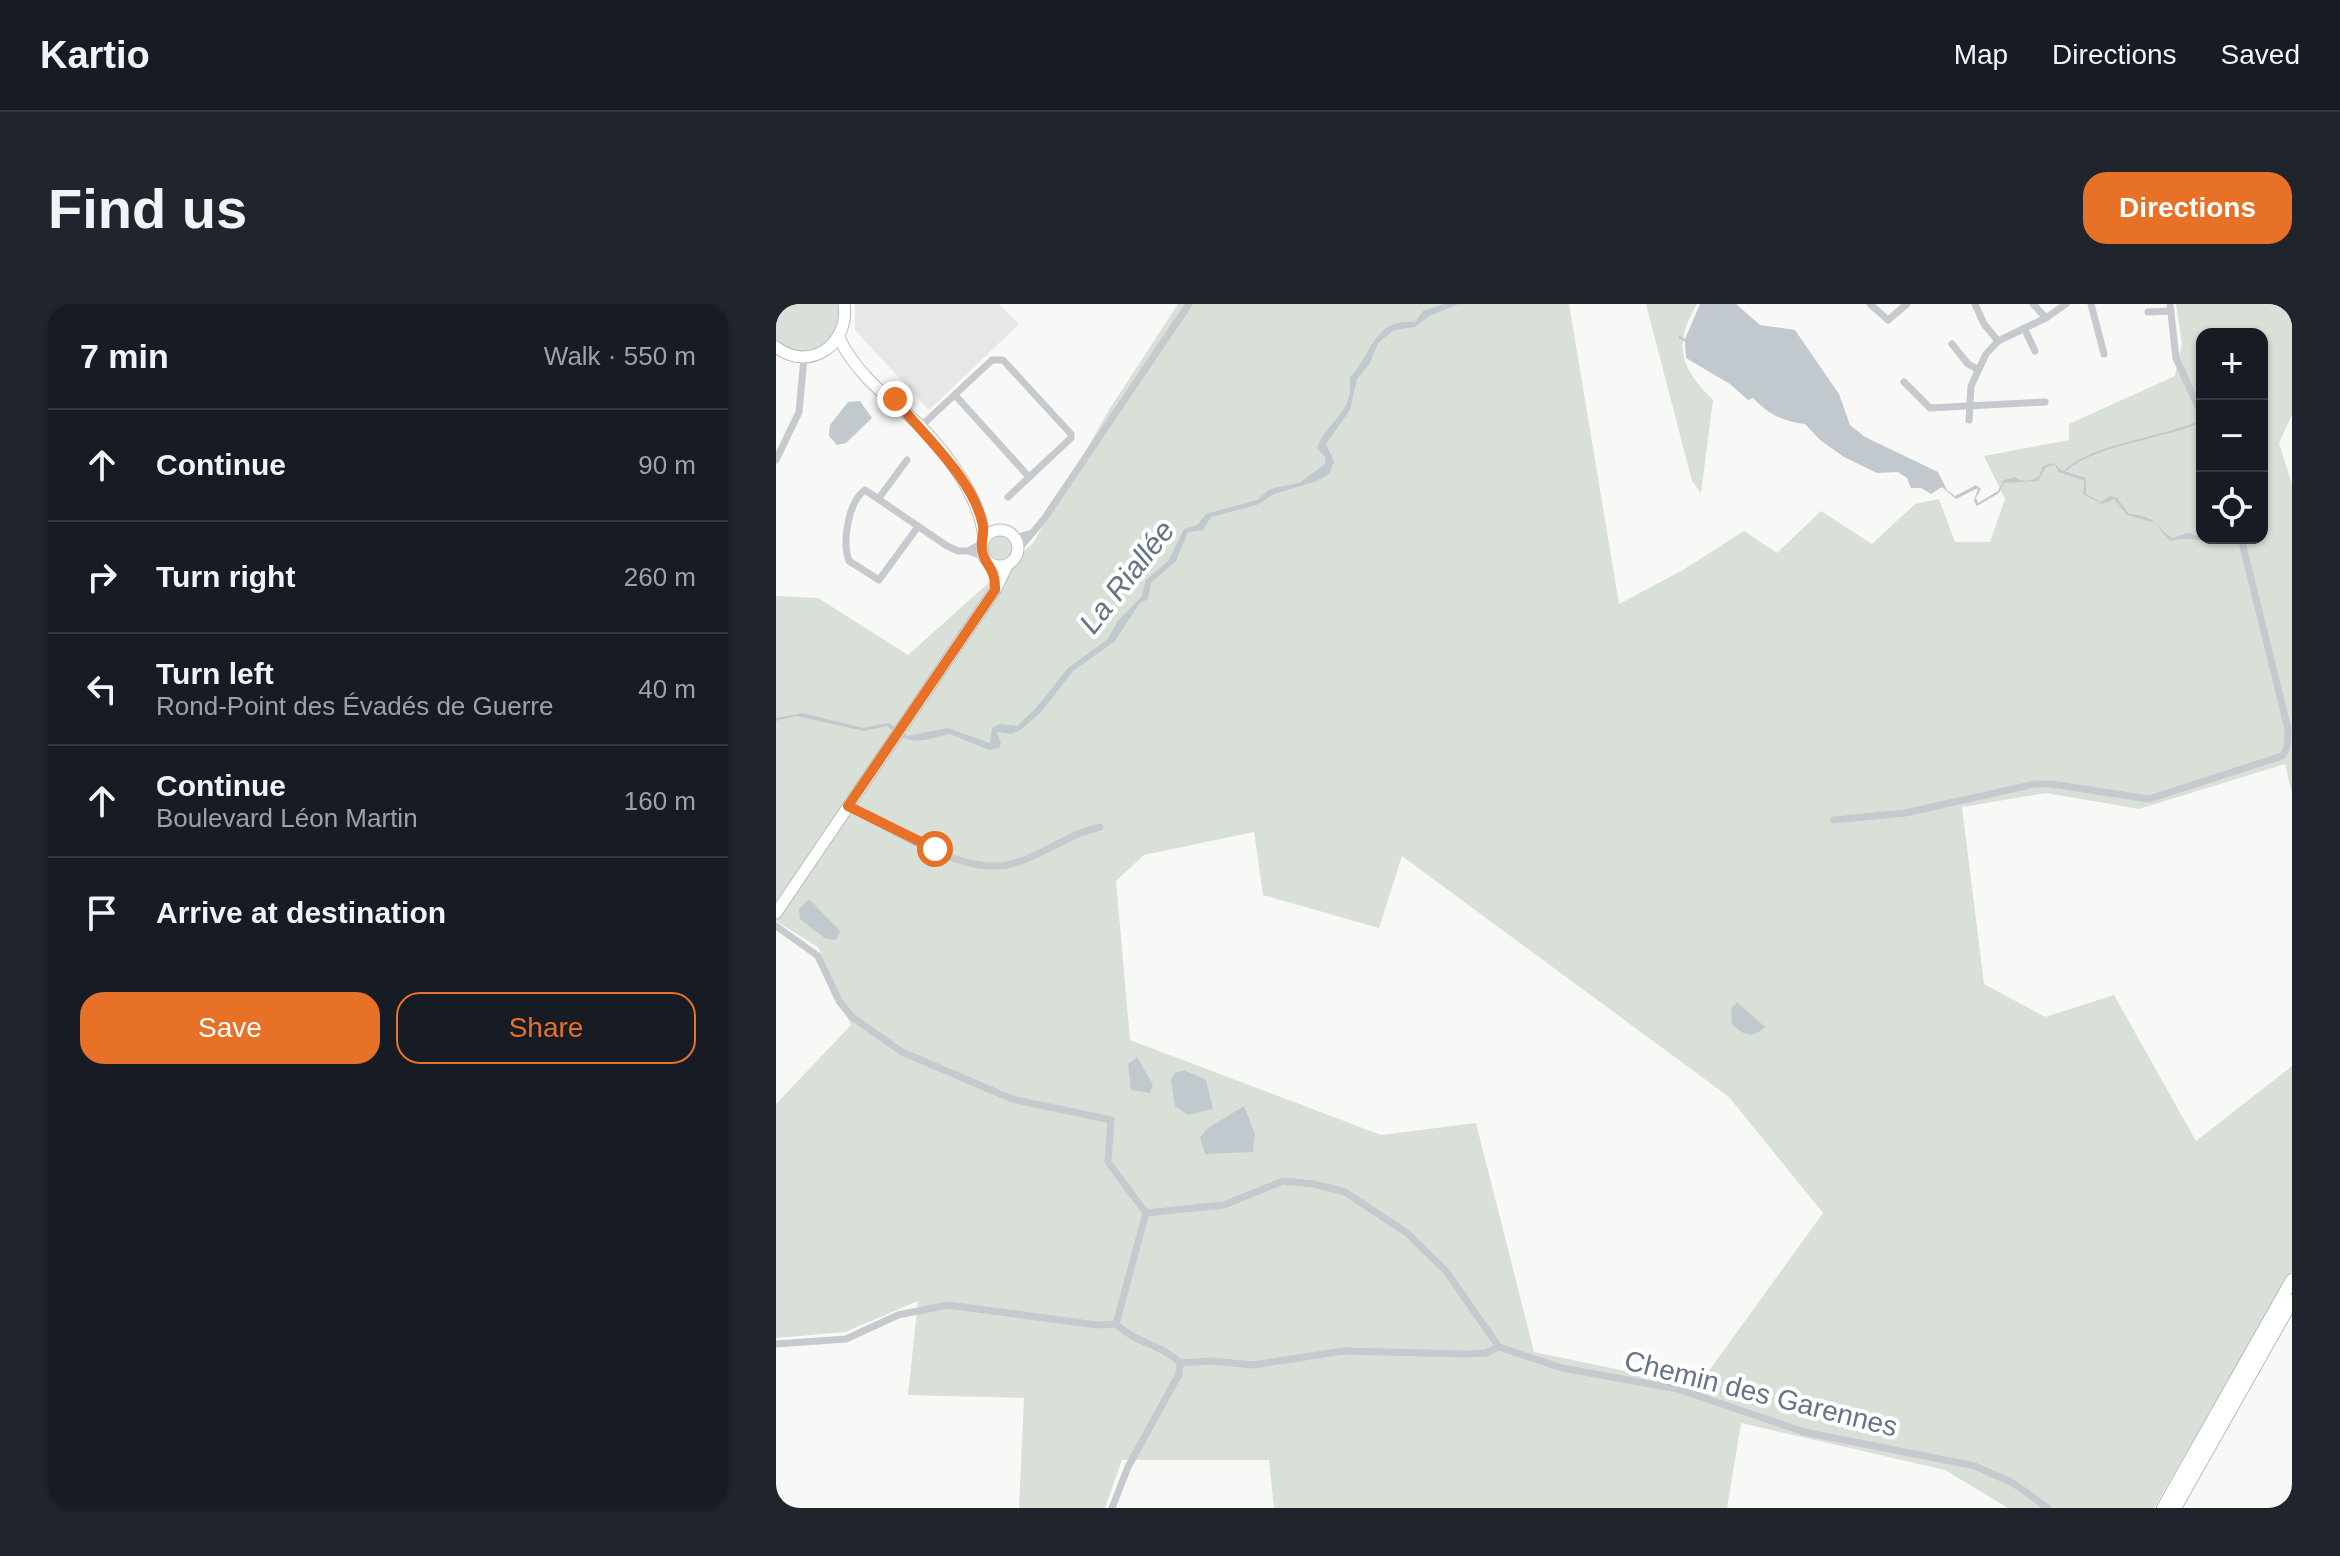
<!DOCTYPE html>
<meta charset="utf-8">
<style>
:root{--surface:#171b24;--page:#20242c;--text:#f1f3f6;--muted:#9ea1a6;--line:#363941;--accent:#e77227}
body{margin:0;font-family:Arial,sans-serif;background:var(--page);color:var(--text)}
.controls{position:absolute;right:24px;top:24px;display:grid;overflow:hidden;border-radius:16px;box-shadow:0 2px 6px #0004}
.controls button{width:72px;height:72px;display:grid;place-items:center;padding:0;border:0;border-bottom:2px solid var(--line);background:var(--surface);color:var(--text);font:40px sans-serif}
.stop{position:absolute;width:24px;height:24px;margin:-18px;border:6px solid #e77227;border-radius:50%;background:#fff}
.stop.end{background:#e77227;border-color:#fff;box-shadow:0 2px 8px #0008}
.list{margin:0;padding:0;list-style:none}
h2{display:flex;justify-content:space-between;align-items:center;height:104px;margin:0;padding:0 32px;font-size:34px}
h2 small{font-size:26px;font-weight:400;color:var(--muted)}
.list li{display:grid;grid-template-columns:52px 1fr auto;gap:24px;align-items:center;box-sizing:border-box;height:112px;padding:0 32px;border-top:2px solid var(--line)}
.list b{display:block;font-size:30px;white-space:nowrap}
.list p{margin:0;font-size:26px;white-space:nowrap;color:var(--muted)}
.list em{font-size:26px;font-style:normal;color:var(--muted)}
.actions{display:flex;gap:16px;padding:24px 32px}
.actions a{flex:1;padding:18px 0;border:2px solid var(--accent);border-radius:24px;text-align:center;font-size:28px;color:var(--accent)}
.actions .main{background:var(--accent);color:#fff}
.icon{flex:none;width:44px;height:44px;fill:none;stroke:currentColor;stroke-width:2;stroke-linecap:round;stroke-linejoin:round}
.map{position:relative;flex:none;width:1516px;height:1204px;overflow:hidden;border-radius:24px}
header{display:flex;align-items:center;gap:48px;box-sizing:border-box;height:112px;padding:0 40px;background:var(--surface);border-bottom:2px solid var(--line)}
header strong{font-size:38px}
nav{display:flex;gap:44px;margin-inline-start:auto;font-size:28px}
.intro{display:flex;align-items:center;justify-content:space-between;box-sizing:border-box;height:192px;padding:0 48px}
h1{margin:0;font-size:56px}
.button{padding:20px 36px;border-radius:24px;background:var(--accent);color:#fff;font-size:28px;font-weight:700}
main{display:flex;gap:48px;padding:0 48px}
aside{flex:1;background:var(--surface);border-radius:24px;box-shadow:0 2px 6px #0004}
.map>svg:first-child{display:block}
.built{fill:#e6e7e7}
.green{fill:#d9e0d7;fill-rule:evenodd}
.water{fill:#c1c9cf}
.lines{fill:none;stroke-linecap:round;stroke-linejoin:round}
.stream{stroke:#c1c9cf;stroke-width:2}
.primary-casing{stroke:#b9bcc1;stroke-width:13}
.motorway-casing{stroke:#b9bbbf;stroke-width:14}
.minor{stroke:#c6c9cd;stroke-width:7}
.primary{stroke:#fff;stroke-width:11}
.motorway{stroke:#fff;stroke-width:12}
.route{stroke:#e77227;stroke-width:10}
.labels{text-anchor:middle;stroke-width:8;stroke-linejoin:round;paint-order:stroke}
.street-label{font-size:28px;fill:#677487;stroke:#fff}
.water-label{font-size:30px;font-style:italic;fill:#637583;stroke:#fff}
</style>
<header>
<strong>Kartio</strong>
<nav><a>Map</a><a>Directions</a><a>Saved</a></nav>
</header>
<div class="intro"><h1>Find us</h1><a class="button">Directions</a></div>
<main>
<aside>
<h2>7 min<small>Walk · 550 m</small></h2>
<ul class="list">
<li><svg class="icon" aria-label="ahead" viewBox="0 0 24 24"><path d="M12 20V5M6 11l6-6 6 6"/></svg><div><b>Continue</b></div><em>90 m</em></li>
<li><svg class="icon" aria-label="right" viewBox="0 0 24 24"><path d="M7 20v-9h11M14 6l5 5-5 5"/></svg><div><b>Turn right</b></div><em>260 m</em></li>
<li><svg class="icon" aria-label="left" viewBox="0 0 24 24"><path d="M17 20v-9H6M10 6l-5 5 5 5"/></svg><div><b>Turn left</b><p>Rond-Point des Évadés de Guerre</p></div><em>40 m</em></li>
<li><svg class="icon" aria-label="ahead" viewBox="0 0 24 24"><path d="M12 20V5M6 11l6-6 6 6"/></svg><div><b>Continue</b><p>Boulevard Léon Martin</p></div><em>160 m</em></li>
<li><svg class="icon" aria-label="arrive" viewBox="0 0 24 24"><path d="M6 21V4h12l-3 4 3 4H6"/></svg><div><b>Arrive at destination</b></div></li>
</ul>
<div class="actions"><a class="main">Save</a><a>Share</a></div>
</aside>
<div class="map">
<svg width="1516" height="1204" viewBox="0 0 1516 1204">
<rect width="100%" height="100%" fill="#f8f8f6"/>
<polygon class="built" points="79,0 223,0 243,20 153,106 79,26"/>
<g class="green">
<path d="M0,0H62V24L47,44C28,48 16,50 0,37Z"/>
<path d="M402,0H793L843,300L907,266L968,227L1001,249L1045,207L1096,240L1139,200L1163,195L1179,238H1214L1229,195L1208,152L1293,136V120L1399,72L1406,39L1400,0H1516V111L1503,139L1516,180V489L1509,460L1363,505L1270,489L1186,503L1208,680L1269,713L1338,691L1420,837L1516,762V967L1378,1204H1232L1169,1166L965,1119L951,1204H498L493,1156H346L329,1204H243L248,1094L132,1091L142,997L69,1028L0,1034V800L75,721L42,643L0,617V292L42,294L132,351L257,239L333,106ZM1426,30H1486V234H1426ZM478,528L487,591L603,624L626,552L953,793L1047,909L922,1082L758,1048L700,819L605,831L354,736L340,577L368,551Z"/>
<path d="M870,0H921C896,42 905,64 937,96L925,189L916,177Z"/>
<circle cx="224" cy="243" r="14"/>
</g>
<g class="water">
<path d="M668,0H683L653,12L639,23L618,26L602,39L593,61L581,75L574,106L550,140L558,158L553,170L541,177L498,190L481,201L435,213L427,226L412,228L400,257L375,279L372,295L363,300L339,337L297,367L266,407L246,425L236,430L221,428L225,440L223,444L213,446L174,430C146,436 135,444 111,422L88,427L20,412L0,417V414L26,409L87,424L113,419L131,432L172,424L214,439L216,424L224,420L241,422L260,404L292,364L332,335L341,318L365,293L370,276L392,257L408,225L421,221L430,210L481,196L494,185L523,179L549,160L550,154L541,144C547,124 568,113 573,93C575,86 573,79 574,73C596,50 598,14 639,18L647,7Z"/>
<path d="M924,0H960L984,21L1019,26L1063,90L1074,121L1089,133L1162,168L1171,186L1179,192L1200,181L1205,185L1200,194L1202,199L1222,187L1228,176L1239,173C1247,179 1255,177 1263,172L1267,162L1278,159L1285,166L1310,174V190L1325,198L1334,192L1341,194L1353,210C1382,212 1378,222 1396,234L1411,229L1457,240C1434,240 1416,231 1394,237L1379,219L1351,211L1338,195L1326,200L1307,190L1309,177L1283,168L1279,161L1270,163L1262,177L1228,179L1223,189L1201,202L1198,197L1202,184L1180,195L1166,183L1155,190L1145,184H1135L1131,174L1122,168L1101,169L1068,153L1044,136L1029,120C1008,118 992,110 977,94L972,96L954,80L910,54L909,38L903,34V31L909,35Z"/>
<polygon points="84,97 96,114 70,139 61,141 53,132 54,121 72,98"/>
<polygon points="33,595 64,627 60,636 50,635 24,615 23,605"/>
<path d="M961,698L989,723C976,735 968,732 956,720L955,705Z"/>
<polygon points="361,753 377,781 374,789 355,786 352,760"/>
<polygon points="408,766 430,776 437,805 412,811 399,802 395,776 399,769"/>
<polygon points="468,802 479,830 477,848 429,850 424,833 432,824"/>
</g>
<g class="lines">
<path class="stream" d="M1290,166C1316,141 1386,134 1421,119"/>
<defs>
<g id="primary">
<path d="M63,34C78,65 102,86 128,107C162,136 204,189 208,235"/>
<path d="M0,43C34,69 74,40 68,0"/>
<circle cx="224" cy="244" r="18"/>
<polyline points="0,609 219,286 232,260"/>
<polyline points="0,1200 5,1204"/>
</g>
<g id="motorway">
<polyline points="1387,1204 1516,976"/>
<polyline points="1399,1204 1516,997"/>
</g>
</defs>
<use href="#primary" class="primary-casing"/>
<use href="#motorway" class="motorway-casing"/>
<g class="minor">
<polyline points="1094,0 1112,16 1131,0"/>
<polyline points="1199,0 1208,20 1222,37"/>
<polyline points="1257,0 1270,14"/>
<polyline points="1315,0 1328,50"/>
<polyline points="1394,0 1400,54 1426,111"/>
<polyline points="1372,8 1395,7"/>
<polyline points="1248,24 1259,47"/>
<polyline points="1176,40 1192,60 1201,65"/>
<polyline points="1128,78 1154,104 1269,98"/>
<polyline points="179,91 253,173"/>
<polyline points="1193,116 1195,82 1210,50 1222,37 1270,14 1290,0"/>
<polyline points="144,123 216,56 227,56 295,130 295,134 232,193"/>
<polyline points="0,156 23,108 28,54"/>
<polyline points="103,194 131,156"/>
<path d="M141,224L103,276L73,257C66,238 72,198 89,186L171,242L182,247H192"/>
<polyline points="239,234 256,229"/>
<polyline points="206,239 192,247 207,252"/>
<polyline points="241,247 268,215 413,0"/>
<path d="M72,502C113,525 193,575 239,559C269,550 292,530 324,523"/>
<polyline points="1058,516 1129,509 1259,480 1275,480 1373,495 1506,452 1511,444 1512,425 1465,234"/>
<path d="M0,622L42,652L63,697L76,713L126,748L236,795L335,816L332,858L370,909L340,1020C360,1039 386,1041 404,1059L403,1070L352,1163L336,1204"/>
<polyline points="370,909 448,901 507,877 538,880 569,888 631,929 670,967 723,1043 786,1064 902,1085 1028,1128 1199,1162 1237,1179 1272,1204"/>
<polyline points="0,1040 70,1035 122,1011 172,1001 321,1021 340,1020"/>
<polyline points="404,1059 435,1057 477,1061 567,1047 692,1050 710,1049 723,1043"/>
</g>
<use href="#primary" class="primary"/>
<use href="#motorway" class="motorway"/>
</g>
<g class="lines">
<path class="route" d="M119,95C147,132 198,174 207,222C208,230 205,238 206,246C208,261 220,263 219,286L72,502L159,545"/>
</g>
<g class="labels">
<g class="street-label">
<text transform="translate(985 1089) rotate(14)" y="10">Chemin des Garennes</text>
</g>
<g class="water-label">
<text transform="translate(351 273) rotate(-52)" y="10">La Riallée</text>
</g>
</g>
</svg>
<div class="controls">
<button>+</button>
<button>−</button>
<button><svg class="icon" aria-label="locate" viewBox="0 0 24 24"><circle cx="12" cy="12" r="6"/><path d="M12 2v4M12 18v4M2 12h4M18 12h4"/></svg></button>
</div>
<div class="stop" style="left:159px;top:545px"></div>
<div class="stop end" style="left:119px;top:95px"></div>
</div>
</main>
